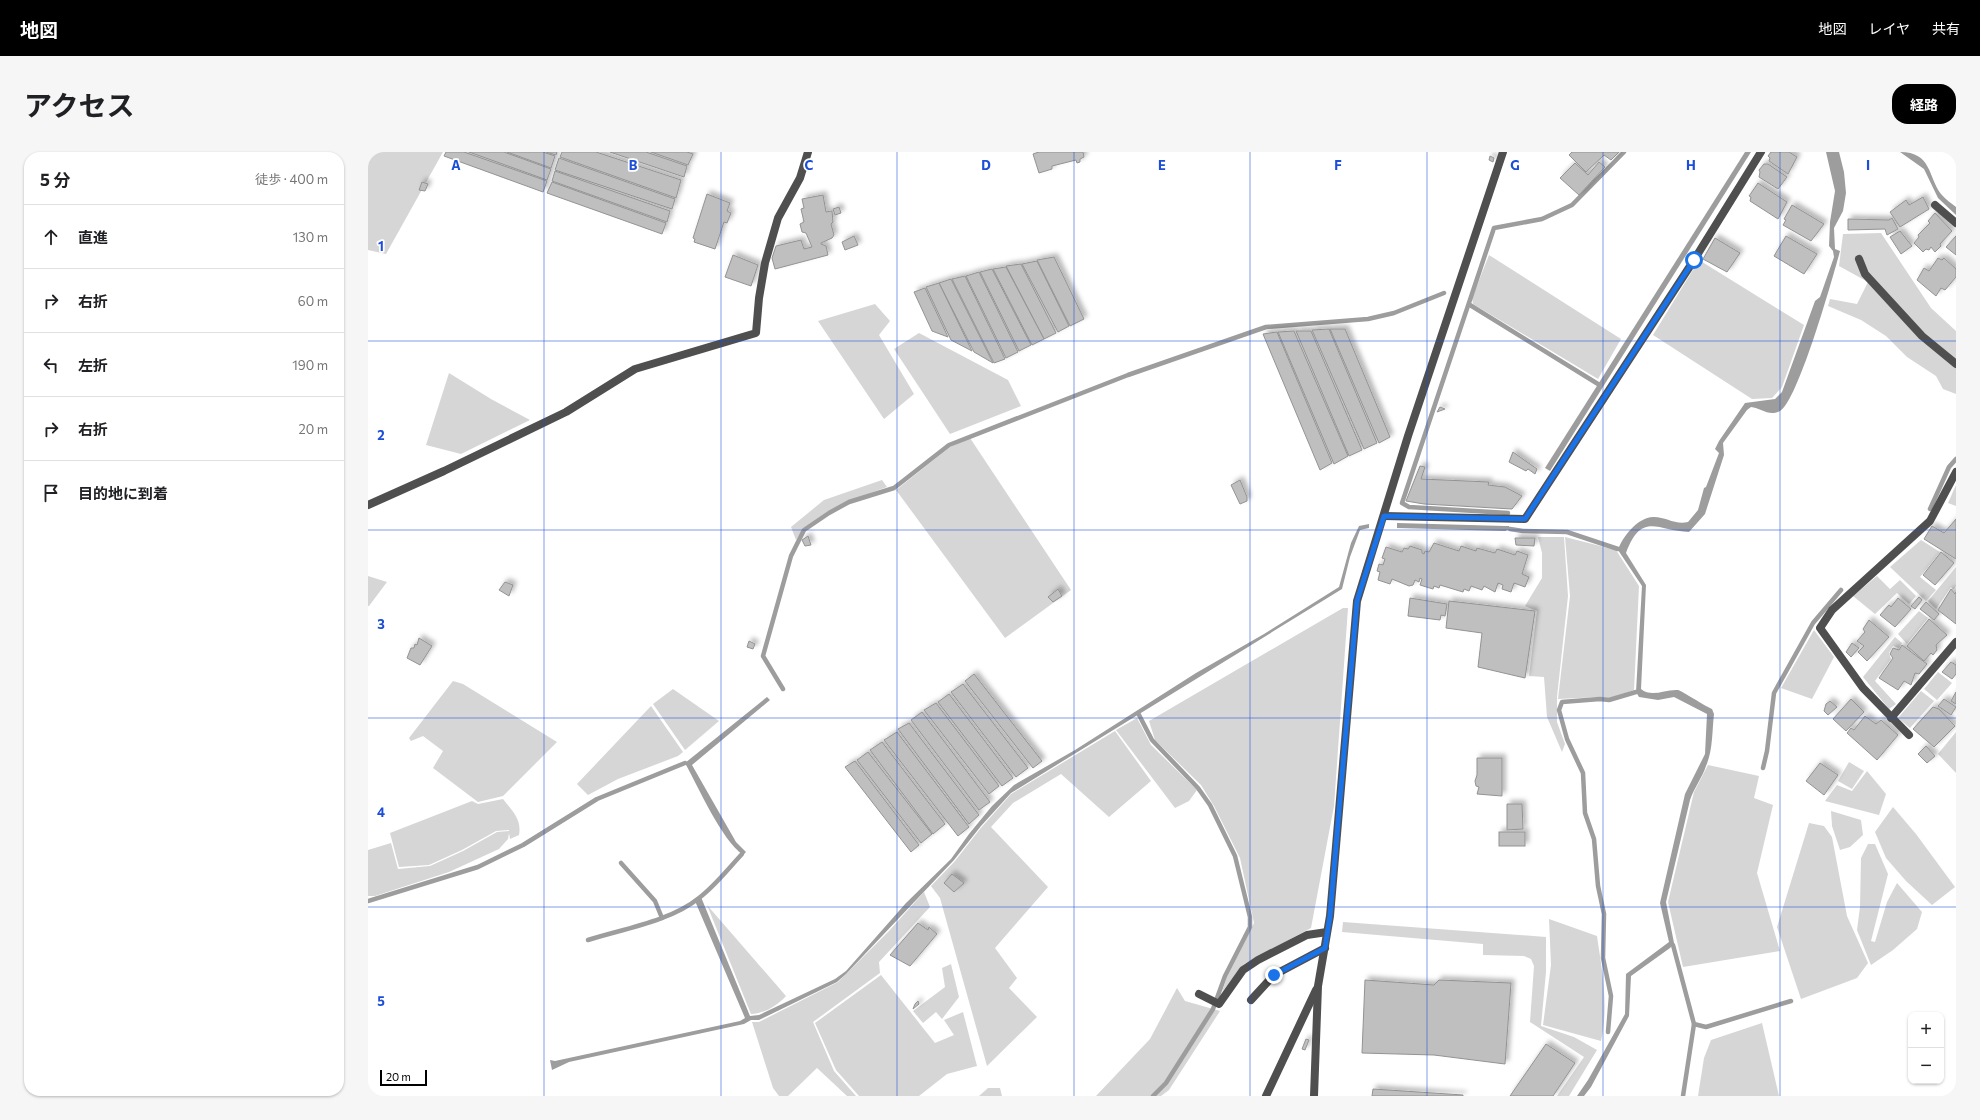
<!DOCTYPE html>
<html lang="ja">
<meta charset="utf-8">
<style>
:root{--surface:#fff;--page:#f6f6f6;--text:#202124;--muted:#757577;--line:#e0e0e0;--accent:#000}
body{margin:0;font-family:Commissioner,"Noto Sans JP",sans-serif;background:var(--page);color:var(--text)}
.controls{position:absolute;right:12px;bottom:12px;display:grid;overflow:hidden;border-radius:8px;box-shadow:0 1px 3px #0004}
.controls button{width:36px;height:36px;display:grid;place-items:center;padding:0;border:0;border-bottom:1px solid var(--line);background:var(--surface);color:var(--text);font:20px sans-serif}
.scale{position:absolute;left:12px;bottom:10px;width:47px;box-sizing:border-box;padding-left:4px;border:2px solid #000;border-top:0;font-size:11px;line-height:14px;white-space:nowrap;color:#000;-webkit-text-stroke:3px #fff;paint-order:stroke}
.stop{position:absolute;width:12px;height:12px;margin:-9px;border:3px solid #1a73e8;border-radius:50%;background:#fff}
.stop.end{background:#1a73e8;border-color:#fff;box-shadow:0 1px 4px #0008}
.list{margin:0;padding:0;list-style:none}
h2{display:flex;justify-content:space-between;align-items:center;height:52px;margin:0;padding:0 16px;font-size:17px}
h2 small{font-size:13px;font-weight:400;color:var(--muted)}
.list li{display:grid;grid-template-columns:26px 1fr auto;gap:12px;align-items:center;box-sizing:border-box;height:64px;padding:0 16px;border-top:1px solid var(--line)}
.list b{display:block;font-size:15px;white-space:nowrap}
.list em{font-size:13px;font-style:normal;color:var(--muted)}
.icon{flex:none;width:22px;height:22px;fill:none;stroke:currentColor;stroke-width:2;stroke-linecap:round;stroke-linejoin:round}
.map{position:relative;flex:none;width:1588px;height:944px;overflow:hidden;border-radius:16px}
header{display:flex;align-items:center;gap:24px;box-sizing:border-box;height:56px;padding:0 20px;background:var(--accent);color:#fff}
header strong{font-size:19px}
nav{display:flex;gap:22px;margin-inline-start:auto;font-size:14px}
.intro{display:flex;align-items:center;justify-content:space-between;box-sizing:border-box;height:96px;padding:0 24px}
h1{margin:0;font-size:28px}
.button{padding:10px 18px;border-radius:16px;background:var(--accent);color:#fff;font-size:14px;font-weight:700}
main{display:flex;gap:24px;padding:0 24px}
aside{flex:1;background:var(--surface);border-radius:16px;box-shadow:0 1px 3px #0004}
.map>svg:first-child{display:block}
.green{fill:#d6d6d6}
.water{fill:#9d9d9d}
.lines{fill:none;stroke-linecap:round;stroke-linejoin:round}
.stream{stroke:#9d9d9d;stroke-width:4.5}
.building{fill:#bfbfbf;stroke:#939393;filter:url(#shadow)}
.minor{stroke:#4f4f4f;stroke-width:8}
.route{stroke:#1a73e8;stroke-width:5}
.grid{fill:none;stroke:#1d4ed8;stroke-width:1;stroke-opacity:0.55}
.grid-label{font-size:13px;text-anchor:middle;font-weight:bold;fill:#1d4ed8;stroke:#fff;stroke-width:3.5;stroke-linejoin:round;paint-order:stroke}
</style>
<header>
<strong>地図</strong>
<nav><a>地図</a><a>レイヤ</a><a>共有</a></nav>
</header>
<div class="intro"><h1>アクセス</h1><a class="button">経路</a></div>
<main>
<aside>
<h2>5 分<small>徒歩 · 400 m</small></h2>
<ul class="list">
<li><svg class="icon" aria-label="ahead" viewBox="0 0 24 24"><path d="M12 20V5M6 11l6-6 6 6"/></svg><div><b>直進</b></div><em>130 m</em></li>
<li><svg class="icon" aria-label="right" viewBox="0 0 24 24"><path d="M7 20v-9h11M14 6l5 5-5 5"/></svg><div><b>右折</b></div><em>60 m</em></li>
<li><svg class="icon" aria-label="left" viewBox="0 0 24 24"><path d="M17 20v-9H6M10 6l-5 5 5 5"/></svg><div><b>左折</b></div><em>190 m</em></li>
<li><svg class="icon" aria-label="right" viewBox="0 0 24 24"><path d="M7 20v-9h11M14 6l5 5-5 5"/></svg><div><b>右折</b></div><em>20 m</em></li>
<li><svg class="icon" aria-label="arrive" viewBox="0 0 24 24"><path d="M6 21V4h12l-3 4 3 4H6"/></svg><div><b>目的地に到着</b></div></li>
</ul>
</aside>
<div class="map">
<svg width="1588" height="944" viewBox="0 0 1588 944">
<defs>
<filter id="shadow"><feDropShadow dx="3.5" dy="-3.5" stdDeviation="2" flood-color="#0004"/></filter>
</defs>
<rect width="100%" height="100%" fill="#fff"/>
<g class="green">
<polygon points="0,0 75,0 18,102 0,98"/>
<polygon points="1513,81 1563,156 1588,179 1588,242 1575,237 1568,224 1539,205 1518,184 1493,168 1460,154 1462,147 1489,152 1500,130 1471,114 1475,82"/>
<polygon points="1121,103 1253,187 1230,227 1105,152 1104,146"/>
<polygon points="1331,108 1436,173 1414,235 1404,246 1384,247 1285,183"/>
<polygon points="507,152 522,169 511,183 546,242 516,267 450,169"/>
<polygon points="551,181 640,228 653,254 582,282 526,197"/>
<polygon points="81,221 123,247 162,268 93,302 58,293"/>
<polygon points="602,286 703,438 637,486 528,338 582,295"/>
<path d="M514,328L519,335C487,347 449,359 428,388L423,375L456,348Z"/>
<polygon points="1588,333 1588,354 1580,351"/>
<polygon points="1170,385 1196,385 1200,444 1189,545 1189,570 1197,592 1194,600 1179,565 1176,525 1161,524 1169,459 1157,454 1174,426 1174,401"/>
<polygon points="1197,385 1248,398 1271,434 1266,538 1241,547 1232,545 1190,547 1202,444"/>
<polygon points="1553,388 1572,400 1552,425 1568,438 1558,449 1522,415"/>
<polygon points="1588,415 1588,434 1585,438 1583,435 1568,457 1560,449"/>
<polygon points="0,424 19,430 1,454 0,454"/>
<polygon points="1509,424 1522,437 1532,428 1548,444 1541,452 1529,441 1507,462 1485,444"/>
<polygon points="975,456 980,456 966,654 943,776 876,812 854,840 859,825 886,771 872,706 846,654 833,633 787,588 781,569"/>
<polygon points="1551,459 1560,466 1539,492 1530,482"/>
<polygon points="1446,478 1466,505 1444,547 1413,536"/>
<polygon points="1527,485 1534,491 1531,496 1525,494 1521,501 1523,507 1507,529 1528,552 1521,557 1495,525"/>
<polygon points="1570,520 1584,531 1569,548 1556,537"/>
<polygon points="85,529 95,532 189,590 135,644 110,650 65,616 75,599 55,584 43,589 41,586"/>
<polygon points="305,537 351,569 317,598 285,552"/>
<polygon points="1553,539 1566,549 1542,576 1530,566"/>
<polygon points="283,554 315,600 310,604 250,627 220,643 209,632"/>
<polygon points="769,566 783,593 829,638 821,649 807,656 748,578"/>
<polygon points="747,579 783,629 741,665 693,622 645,651 623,675 680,735 627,796 649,826 641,836 669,865 619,914 572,746 563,734 587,709 612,677 643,642"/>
<polygon points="1588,580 1588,621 1570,602"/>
<polygon points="1481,610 1496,619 1484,637 1470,629"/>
<polygon points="1340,613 1391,624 1386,646 1405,653 1389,721 1412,799 1315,815 1300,750 1326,640"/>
<polygon points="1499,619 1518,642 1511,663 1457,649 1469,633 1484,639"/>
<path d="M135,647C144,659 154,667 151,683L142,687L141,681L140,687L131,697L81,720L7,744H0V698L23,691L30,717L62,714L95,699L129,680L141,679V678L128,679L94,698L61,713L31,715L22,681L104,649L110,652Z"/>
<polygon points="1525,655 1548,682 1587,735 1564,753 1538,729 1518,706 1507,680"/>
<polygon points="1463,659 1493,668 1495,683 1482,695 1472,698 1464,674"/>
<polygon points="1441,671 1456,674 1464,685 1479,764 1500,811 1489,826 1433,847 1409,775"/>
<polygon points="1500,692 1507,692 1520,722 1503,789 1507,790 1519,750 1529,731 1554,760 1549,777 1525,798 1503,813 1489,778 1492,755 1493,706"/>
<polygon points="556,740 562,755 511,810 512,821 445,870 466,919 488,944 479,944 449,916 420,944 411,944 405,936 384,870 391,870 470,830 521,779"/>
<path d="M339,753L418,844C410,853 396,862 383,862Z"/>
<path d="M1181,767L1229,784C1234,819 1241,853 1233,889L1175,873L1183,813Z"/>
<polygon points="975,770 1178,785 1178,820 1173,874 1206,885 1229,898 1201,944 1189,944 1216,905 1162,870 1166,814 1163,807 1156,804 1115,803 1115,792 974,780"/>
<polygon points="583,812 591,845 574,867 568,860 555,871 545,859 577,835 574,816"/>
<polygon points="513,823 567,891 586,883 576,868 595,860 609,914 579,922 551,944 491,944 468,918 447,871"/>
<polygon points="809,836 817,849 852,859 801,938 793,944 728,944 782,887"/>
<polygon points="1394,871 1411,944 1330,944 1336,906 1343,888"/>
<polygon points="620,936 632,936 634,944 611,944"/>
</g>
<g class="water">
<polygon points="1377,0 1383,0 1182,319 1177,316"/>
<path d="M1458,0H1471L1476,20L1478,41L1475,59L1466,76L1467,97L1472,99C1465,125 1430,249 1412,259C1401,265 1393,256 1383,255L1379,258L1355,291L1356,303L1337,362L1321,380C1289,379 1274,359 1258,401L1278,433L1273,537C1284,546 1297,537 1310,538C1314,539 1337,554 1344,557L1346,562C1344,579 1345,598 1338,614C1334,626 1326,636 1322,648L1298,750L1306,791L1302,796L1263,824L1261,864L1223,935L1216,944H1209L1220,928L1257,862L1258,822L1301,790L1292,751L1317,642L1337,602L1339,562L1306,545L1290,548L1271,545L1268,540L1274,434L1250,398C1254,385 1271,364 1286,365C1298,365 1307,373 1320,370L1330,358L1336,336L1338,335L1351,301L1347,297L1351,289L1377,251L1407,247L1414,240L1447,149L1452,145L1466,105L1465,99L1461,94L1462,70L1467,39Z"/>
<path d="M1532,0C1564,0 1560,25 1573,42C1577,47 1583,51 1588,55V63L1570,46L1556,17Z"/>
<polygon points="1029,371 1137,374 1141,374 1142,377 1137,379 1029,376"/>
<polygon points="1001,372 1001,376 992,378 982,405 974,437 643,641 613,674 586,708 478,822 469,830 391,868 383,868 376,872 201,910 184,918 182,908 187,909 372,869 377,866 327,749 333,745 382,864 391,863 467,827 478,819 538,751 583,707 601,682 624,654 646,633 707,598 828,521 896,482 971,435 983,391 991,374"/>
<path d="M399,545L402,548L324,613L368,690L378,700L375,703C353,687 331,636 317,611Z"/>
</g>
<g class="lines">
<g class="stream">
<polyline points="1102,153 1230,232"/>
<polyline points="1562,357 1581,315 1588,307"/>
<polyline points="1140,361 1041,355 1034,351 1126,76 1174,67 1204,53 1256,0"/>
<polyline points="1142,377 1155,379 1199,380 1250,397"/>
<polyline points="415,537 395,504 423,404 436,378 461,361 481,350 526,336 581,293 760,223 898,175 1000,167 1026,161 1076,141"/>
<polyline points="770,561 784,588 830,636 842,653 867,704 882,765 882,775 857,824 845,857 798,931 785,944"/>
<polyline points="1395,616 1399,599 1406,541 1445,471 1473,438"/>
<polyline points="253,711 287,749 294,766"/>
<polyline points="0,749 110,715 155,693 229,647 317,611"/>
<path d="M220,788C255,777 303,769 331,746C347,734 360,717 374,702"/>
<polyline points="1305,793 1326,872 1315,944"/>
<polyline points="1326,872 1338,875 1423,849"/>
<polyline points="1240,880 1243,844 1235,806 1236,762 1230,734 1226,687 1217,661 1215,621 1199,587 1191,558 1194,550 1232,547 1241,548 1268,540"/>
</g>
</g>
<g class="building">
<polygon points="78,0 96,0 179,29 175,40 76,4"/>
<polygon points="101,0 136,0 183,17 179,28"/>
<polygon points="139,0 175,0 187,4 183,16"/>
<polygon points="178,0 189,0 188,3"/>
<polygon points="194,0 228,0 313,28 308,46 192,5"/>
<polygon points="242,0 278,0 319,14 316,25"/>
<polygon points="283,0 319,0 325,2 320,13"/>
<polygon points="671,0 715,0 716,5 712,7 712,10 709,11 708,8 684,14 684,17 671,21 665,2"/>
<polygon points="1204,0 1251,0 1243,8 1236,3 1218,20 1201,3"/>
<polygon points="1403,0 1421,0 1429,5 1420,22 1401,9 1402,6 1400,4"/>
<polygon points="1122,4 1126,6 1125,10 1121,8"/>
<polygon points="191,6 307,47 304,57 187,18"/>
<polygon points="1231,10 1237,15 1211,43 1192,26 1207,11 1220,23"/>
<polygon points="1396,12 1400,12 1419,25 1410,37 1391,25 1392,20 1391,18"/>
<polygon points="187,19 302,59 299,70 184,29"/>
<polygon points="54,30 60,32 57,39 51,38"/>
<polygon points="184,30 298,71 294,82 179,41"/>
<polygon points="1390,31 1419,50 1410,67 1382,49 1383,45 1381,44"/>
<polygon points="339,42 362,51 359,59 363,61 359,71 356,70 347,97 326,90 327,87 325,86"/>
<polygon points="455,43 458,60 464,59 465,70 463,72 466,83 464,86 453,91 453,92 458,94 460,103 407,117 404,106 408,94 433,88 436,97 444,95 438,81 434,80 432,72 436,70 433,57 436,56 434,47"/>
<polygon points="1555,45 1561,57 1532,75 1522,60 1538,48 1541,53"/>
<polygon points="1424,53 1456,72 1443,89 1415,73 1418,68 1416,67"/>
<polygon points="471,55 473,61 467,63 465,57"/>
<polygon points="1567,61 1584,79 1572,92 1573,94 1567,100 1563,95 1561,98 1558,97 1555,100 1546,91 1551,85 1550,83 1562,71 1560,69"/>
<polygon points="1524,66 1530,77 1519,83 1517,77 1480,78 1480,67 1521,68"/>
<polygon points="1532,79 1544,94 1533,102 1522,85"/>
<polygon points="486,84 490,93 477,98 474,90"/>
<polygon points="1418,84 1449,102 1436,122 1406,104"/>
<polygon points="1588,84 1588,103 1578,95"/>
<polygon points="1347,86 1372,101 1359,120 1335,107"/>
<polygon points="365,103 390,113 383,134 357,125"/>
<polygon points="686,105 716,167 702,174 669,108"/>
<polygon points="1570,106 1574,108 1576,106 1588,117 1588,125 1577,138 1573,136 1568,144 1549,128 1556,116 1561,119"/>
<polygon points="669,109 701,174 690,180 654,112"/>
<polygon points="653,112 688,181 676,187 638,114"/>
<polygon points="638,115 676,187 664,193 625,117"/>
<polygon points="624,117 663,193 651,199 612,120"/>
<polygon points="611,120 650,200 638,206 598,124"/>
<polygon points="597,124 637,207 626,211 584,127"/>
<polygon points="583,127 625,211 606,200 571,131"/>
<polygon points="571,131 604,199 583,188 558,135"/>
<polygon points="557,136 580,185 564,179 546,140"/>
<polygon points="961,177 1009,291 996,297 944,178"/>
<polygon points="962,177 977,177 1022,285 1011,291"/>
<polygon points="926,179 980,304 966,312 910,180"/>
<polygon points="928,179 943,179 994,298 981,304"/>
<polygon points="909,180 964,311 952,318 895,182"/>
<polygon points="1072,255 1077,257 1069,260"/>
<polygon points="1145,300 1169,317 1167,322 1160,317 1158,319 1141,310"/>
<polygon points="1052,314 1057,315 1053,327 1121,330 1120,333 1137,335 1154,344 1144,357 1056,352 1038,349"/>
<polygon points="872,328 879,345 879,349 872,352 863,333"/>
<polygon points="1588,367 1588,407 1556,387 1564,374 1576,381"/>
<polygon points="440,384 443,393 437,394 434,388"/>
<polygon points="1147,386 1167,386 1166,394 1148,393"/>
<polygon points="1066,391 1091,399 1093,394 1108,399 1109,396 1127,401 1129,397 1147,403 1149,399 1160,403 1154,422 1161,425 1157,435 1146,431 1143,440 1134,437 1135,433 1130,431 1127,440 1116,434 1114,438 1103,434 1101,439 1096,437 1095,440 1072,433 1071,436 1066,434 1065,437 1052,433 1054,427 1052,426 1051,430 1047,428 1045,433 1041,434 1024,427 1022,432 1010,428 1012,420 1009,419 1011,412 1015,413 1017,407 1014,406 1018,395 1034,400 1036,396 1040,397 1042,394 1054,398 1054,401 1056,402 1057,399 1061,400"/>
<polygon points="1573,400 1586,411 1567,433 1555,423"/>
<polygon points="137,430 145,433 141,444 131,438"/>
<polygon points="690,437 694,444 685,450 680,445"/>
<polygon points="1583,437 1587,442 1588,440 1588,472 1570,458"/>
<polygon points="1551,445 1554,448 1547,457 1543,454"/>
<polygon points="1042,446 1079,452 1077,464 1073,463 1072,468 1040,464"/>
<polygon points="1530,446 1543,457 1527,475 1512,463 1521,453 1523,455"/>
<polygon points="1081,449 1167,459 1157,526 1110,515 1114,481 1078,476"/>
<polygon points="1558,450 1571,462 1566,468 1552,457"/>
<polygon points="1561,467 1579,483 1568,493 1569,498 1565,503 1563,501 1556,509 1539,494"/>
<polygon points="1501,468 1521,485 1499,509 1490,500 1496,494 1489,489 1497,480 1495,477"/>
<polygon points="51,486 64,494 52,513 39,506 43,496 46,496 47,492 49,493"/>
<polygon points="381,489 387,492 385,497 379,495"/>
<polygon points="1484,491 1491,496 1483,505 1478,500"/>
<polygon points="1534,493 1559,512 1551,522 1547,521 1543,533 1536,529 1530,538 1511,526 1525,506 1522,502 1525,496 1531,498"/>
<polygon points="1583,510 1588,513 1588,522 1584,527 1574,520"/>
<polygon points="606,522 674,609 665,616 597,529"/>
<polygon points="595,532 660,616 648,625 583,540"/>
<polygon points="1588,540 1588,552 1583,549"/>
<polygon points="581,542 645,626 634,634 570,550"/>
<polygon points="1483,547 1496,560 1478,579 1465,567"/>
<polygon points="1576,547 1588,555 1583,563 1570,554"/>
<polygon points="1462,549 1469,555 1460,563 1456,559 1458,552"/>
<polygon points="568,551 631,634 621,642 556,558"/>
<polygon points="1565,555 1571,557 1587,574 1566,595 1545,577"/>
<polygon points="554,560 622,650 611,658 543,568"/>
<polygon points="1497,564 1508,572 1513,568 1530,583 1509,608 1479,581 1483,576 1486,578"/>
<polygon points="541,571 611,663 601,672 530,577"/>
<polygon points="529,580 601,675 590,684 516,588"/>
<polygon points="514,590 577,672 565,682 502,598"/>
<polygon points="1558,594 1567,604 1559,611 1550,602"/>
<polygon points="500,600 564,682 553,691 489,608"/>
<polygon points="1109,606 1134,606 1134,644 1109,642 1111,635 1108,634 1107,629 1109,623"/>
<polygon points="487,609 551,693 543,700 477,615"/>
<polygon points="1452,611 1470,623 1456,643 1438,629"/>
<polygon points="1139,652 1154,652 1155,677 1139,678"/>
<rect x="1131" y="680" width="26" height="14"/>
<polygon points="584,722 596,731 586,740 576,731"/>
<polygon points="550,771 560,778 561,775 569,782 542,814 522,803"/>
<polygon points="997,828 1066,833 1071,828 1143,831 1137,912 1066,903 994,901"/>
<polygon points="550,849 551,852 545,857 547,852"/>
<polygon points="938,887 941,888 937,898 934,897"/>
<polygon points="1178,892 1207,911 1185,944 1142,944"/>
<polygon points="1005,937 1095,943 1095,944 1004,944"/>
</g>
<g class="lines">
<g class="minor">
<polyline points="1567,53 1588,71"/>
<polyline points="1491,107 1497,122 1554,184 1588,212"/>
<polyline points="0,353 76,319 198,260 267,217 388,181 391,146 397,111 410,66 432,26 440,0"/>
<polyline points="1016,364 1157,367 1326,108 1393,0"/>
<polyline points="1523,566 1588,490"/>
<polyline points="1541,583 1495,536 1452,476 1464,458 1562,369 1588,320"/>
<polyline points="831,842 851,852 875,818 890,808 939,783 959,780"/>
<polyline points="883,848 906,823 957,796"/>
<polyline points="898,944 948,838"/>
<polyline points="946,944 950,834 962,764 989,449 1040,284 1135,0"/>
</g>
</g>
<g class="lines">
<polyline class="route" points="906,823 957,796 962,764 989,449 1016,364 1157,367 1326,108"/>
</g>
<path class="grid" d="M176,0V944M353,0V944M529,0V944M706,0V944M882,0V944M1059,0V944M1235,0V944M1412,0V944M0,189H1588M0,378H1588M0,566H1588M0,755H1588"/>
<g class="grid-label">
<text x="88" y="18">A</text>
<text x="265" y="18">B</text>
<text x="441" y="18">C</text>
<text x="618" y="18">D</text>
<text x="794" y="18">E</text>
<text x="970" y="18">F</text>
<text x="1147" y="18">G</text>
<text x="1323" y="18">H</text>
<text x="1500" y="18">I</text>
<text x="13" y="99">1</text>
<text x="13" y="288">2</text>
<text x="13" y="477">3</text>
<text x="13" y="665">4</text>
<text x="13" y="854">5</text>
</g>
</svg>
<div class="controls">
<button>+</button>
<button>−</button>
</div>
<div class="scale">20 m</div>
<div class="stop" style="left:1326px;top:108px"></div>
<div class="stop end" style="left:906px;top:823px"></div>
</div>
</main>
